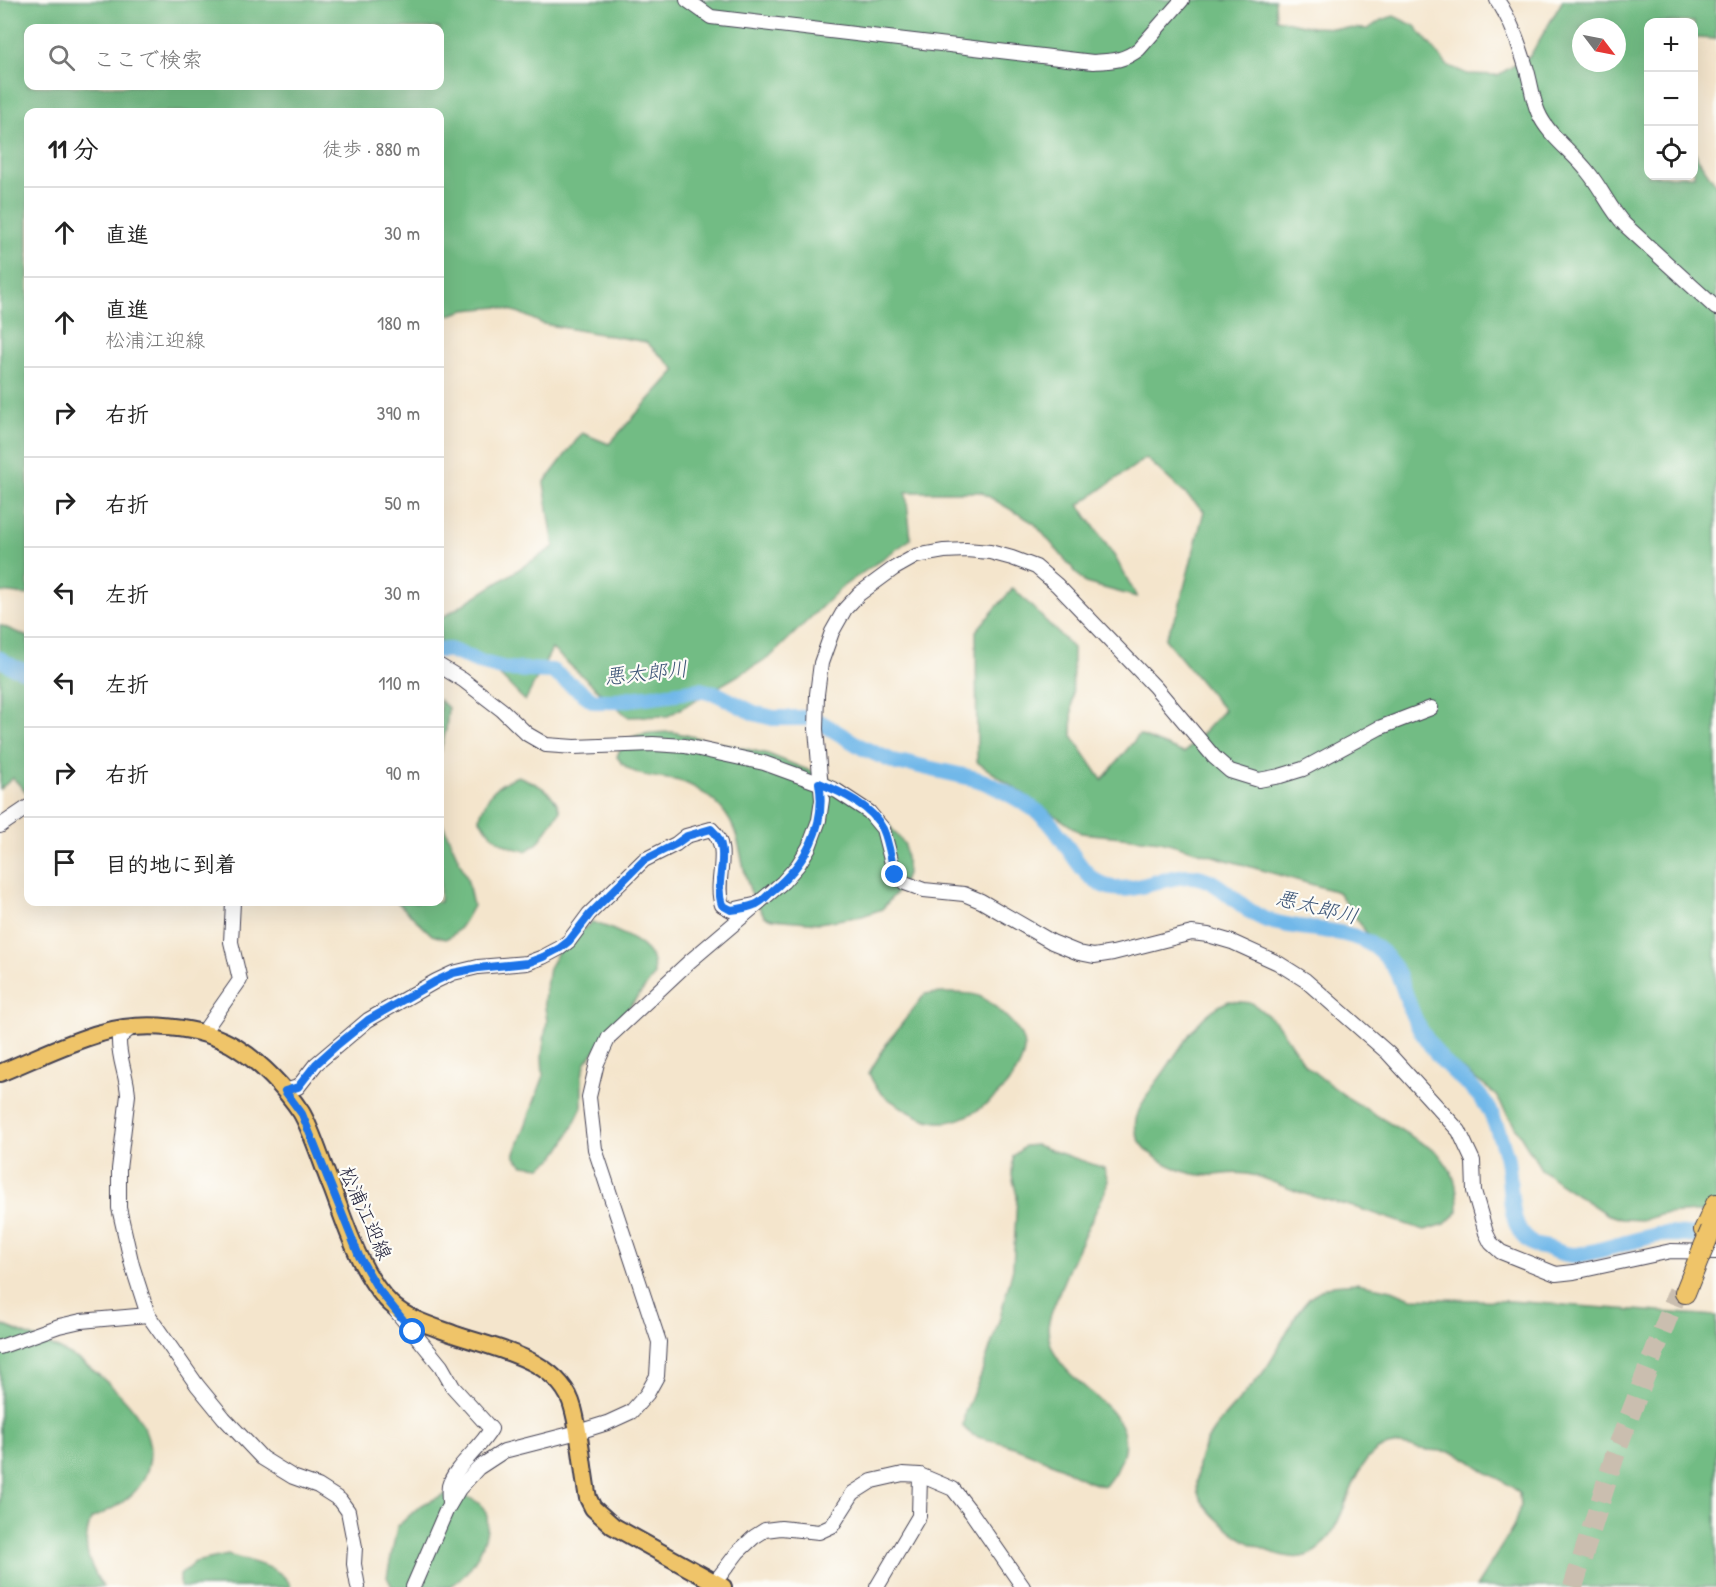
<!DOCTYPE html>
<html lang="ja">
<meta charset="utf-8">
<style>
:root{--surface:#fff;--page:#f6f6f6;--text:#222;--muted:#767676;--line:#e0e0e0}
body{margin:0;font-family:"Patrick Hand","Klee One",sans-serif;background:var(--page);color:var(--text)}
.controls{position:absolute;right:18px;top:18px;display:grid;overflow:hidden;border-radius:12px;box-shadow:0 6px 24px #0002}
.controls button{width:54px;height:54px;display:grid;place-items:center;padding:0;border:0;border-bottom:2px solid var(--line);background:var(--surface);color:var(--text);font:30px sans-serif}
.compass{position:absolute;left:1572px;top:18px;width:54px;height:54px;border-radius:50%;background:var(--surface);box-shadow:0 6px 24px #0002;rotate:122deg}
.stop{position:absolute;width:18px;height:18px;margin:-14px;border:4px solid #1a73e8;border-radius:50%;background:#fff}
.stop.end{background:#1a73e8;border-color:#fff;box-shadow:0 2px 6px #0008}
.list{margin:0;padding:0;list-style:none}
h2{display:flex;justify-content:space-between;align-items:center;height:78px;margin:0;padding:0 24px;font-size:26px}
h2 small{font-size:20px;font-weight:400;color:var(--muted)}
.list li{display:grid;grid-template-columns:39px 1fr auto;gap:18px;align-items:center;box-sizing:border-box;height:90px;padding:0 24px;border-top:2px solid var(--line)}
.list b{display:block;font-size:22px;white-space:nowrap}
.list p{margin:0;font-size:20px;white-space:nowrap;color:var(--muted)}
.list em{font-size:20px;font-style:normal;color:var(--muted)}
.icon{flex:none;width:33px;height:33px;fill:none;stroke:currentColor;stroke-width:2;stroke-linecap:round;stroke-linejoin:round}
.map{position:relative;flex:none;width:1716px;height:1587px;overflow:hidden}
.search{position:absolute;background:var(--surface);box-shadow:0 6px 24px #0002;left:24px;top:24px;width:420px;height:66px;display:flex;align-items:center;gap:15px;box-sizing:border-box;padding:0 21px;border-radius:12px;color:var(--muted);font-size:22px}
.panel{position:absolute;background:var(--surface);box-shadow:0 6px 24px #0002;left:24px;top:108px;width:420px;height:798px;border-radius:12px}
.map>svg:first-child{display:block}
.forest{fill:#72bc84;stroke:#4a6f60;stroke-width:1.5;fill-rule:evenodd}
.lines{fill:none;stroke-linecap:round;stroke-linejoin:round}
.river{stroke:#71b8e9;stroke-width:16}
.highway-tunnel{stroke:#cabeaf;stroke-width:20;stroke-dasharray:20 10;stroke-linecap:butt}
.minor-casing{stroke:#423f51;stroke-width:16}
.major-casing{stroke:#423f51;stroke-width:20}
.highway-casing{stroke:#423f51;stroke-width:22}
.minor{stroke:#fff;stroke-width:14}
.major{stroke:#efc469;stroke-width:16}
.highway{stroke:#efc469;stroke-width:20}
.highway-bridge-casing{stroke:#423f51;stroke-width:22;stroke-linecap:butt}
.highway-bridge{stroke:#efc469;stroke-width:20}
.route{stroke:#1a73e8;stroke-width:8}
.labels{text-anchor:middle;stroke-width:4.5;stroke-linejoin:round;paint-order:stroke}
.street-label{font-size:20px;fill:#22223b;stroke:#fdfcf7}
.water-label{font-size:21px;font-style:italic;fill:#3e5678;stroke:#fdfcf7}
</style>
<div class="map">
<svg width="1716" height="1587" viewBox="0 0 1716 1587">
<rect width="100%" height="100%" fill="#fdfcf7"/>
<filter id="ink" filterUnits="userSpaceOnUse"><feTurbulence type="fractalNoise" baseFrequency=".0167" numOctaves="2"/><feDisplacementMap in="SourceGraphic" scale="12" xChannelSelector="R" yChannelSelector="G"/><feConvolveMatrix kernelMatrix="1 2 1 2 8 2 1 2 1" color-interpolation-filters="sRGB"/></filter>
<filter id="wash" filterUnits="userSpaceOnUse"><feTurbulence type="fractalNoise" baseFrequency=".008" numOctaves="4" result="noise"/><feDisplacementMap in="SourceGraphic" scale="24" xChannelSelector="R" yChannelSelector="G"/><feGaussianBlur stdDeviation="1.35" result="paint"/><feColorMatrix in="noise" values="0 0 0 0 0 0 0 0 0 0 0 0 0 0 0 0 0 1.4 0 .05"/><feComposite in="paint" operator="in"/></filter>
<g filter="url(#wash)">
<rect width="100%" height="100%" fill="#f4e5cc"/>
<g class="forest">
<path d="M0,0H1275L1276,19L1312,27L1368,29L1381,20L1394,16L1415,26L1447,65L1467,74L1498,75L1530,56L1563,0H1716V39L1694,38V22H1648V176H1694V149L1698,159L1716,185V1211L1663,1214L1643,1220L1621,1219L1606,1214L1559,1183L1541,1169L1495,1094L1420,1037L1402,1002V984L1338,892L1161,841L1081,833L977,762L976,631L1013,588L1073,648L1072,736L1102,780L1139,735L1184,753L1224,710L1165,639L1178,611L1204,511L1146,458L1079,505L1115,557L1137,597L1085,583L1034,523L981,492H906L911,539L842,587L770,657L668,716L628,717L552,649L525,701L483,658L440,649V619L554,547L544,483L582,433L609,444L676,370L646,342L543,324L520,313L499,307L465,310L446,316L440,324V112H28V595L0,592ZM1581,27H1617V63H1581ZM28,28H440V86H28Z"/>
<polygon points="0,625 28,637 28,794 13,778 0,789"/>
<polygon points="440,700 448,708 446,730 440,752"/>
<path d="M673,732L768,754L840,783L888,824L905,845L907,874L900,888L882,909L862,916L819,923L772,919L764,916C759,906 752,897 749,887C738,856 743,828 715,802C706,794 691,784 679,781C656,776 632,779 617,757C624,730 651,733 673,732Z"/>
<path d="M518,776C535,783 555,791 560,811L538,843L526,851C502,847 492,838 479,818C489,793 493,786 518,776Z"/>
<path d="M440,818L467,878L473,906C465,920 460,933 445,939L432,935L397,902H440Z"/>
<path d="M592,922C609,927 642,940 651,956C654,962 654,970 654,976L586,1062L582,1075V1107L565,1142L555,1157L541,1167L523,1165L514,1156L543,1078L542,1055L547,1021L544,1000L549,968L561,947Z"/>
<path d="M945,993C975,993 980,992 1002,1013C1012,1022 1023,1033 1024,1047C1025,1079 972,1124 942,1122C928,1122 914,1115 903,1108C886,1098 877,1093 869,1073L887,1043L925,994Z"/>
<path d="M1229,1001L1252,1003L1276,1022L1305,1065L1324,1080L1348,1098L1437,1152C1455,1174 1458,1183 1458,1211L1445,1224L1425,1230C1403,1224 1382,1215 1360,1209C1340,1203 1319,1199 1299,1192C1283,1187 1268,1179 1252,1175C1232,1170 1219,1177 1202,1175C1177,1173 1130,1151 1136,1120C1137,1110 1151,1089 1158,1080C1180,1052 1194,1015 1229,1001Z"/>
<path d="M1036,1145L1104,1168L1108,1180L1105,1192C1088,1228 1069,1263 1056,1301C1053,1308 1049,1319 1048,1327C1047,1395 1172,1405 1105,1486C1087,1484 1076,1475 1062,1468C1044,1459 1024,1450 1005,1444C989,1438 974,1441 963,1426L965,1412L981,1375L999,1321L1013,1268L1017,1196L1012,1175L1013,1156L1025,1146Z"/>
<path d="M1356,1283L1392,1290L1411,1298L1509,1301L1716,1316V1587H1476L1513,1528L1520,1507L1519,1493C1510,1484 1499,1479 1488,1473C1478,1467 1468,1458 1458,1454C1449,1450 1436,1451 1426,1450C1417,1449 1408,1445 1399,1445C1342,1442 1354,1547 1301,1557C1283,1560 1248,1544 1234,1533C1220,1522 1204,1510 1198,1493C1197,1489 1197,1484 1197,1479C1196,1431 1243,1403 1267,1367C1286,1340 1297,1294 1333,1285C1341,1284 1349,1284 1356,1283Z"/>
<path d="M0,1324C27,1335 54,1345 79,1360C87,1365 94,1371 101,1377C131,1402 166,1439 142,1482C131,1501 109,1510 91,1519C81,1547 88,1563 103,1587H0Z"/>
<path d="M446,1494C460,1495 480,1497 486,1513C494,1535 469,1579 448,1587C438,1587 405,1587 392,1587L387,1577L397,1527L421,1505Z"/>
<path d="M228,1555C247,1562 283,1565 291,1587H180V1575L195,1562Z"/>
</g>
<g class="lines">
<g class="river">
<path d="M440,650H450L483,663L506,669L552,671L594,701H615L700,690L717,694L754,713L773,718H808L820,722L863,748L899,764L909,763C931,770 954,773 976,779C993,784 1028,804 1042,815C1064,833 1078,876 1105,886C1133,896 1161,876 1189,876C1220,876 1238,910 1267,920C1301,932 1343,925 1375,947C1408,971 1402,1004 1423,1034C1429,1043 1435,1052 1442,1060C1458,1078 1482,1092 1492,1115C1496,1125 1503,1145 1506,1155C1513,1182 1505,1229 1533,1244C1537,1247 1544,1247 1548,1248C1556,1251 1566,1255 1574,1255C1582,1255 1592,1252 1600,1250C1619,1245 1638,1239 1657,1235C1674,1232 1698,1237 1716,1237"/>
<polyline points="0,659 13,667 28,672"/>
</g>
</g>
</g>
<g filter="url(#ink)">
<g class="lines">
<polyline class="highway-tunnel" points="1573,1587 1618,1446 1678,1291"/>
<defs>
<g id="minor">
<path d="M687,0L711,17L1093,62C1112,61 1124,61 1139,49L1182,0"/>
<path d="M1497,0C1511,20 1519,44 1526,67C1531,82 1532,98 1538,112C1548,136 1573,152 1588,172C1602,189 1610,209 1625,225L1716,308"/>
<polyline points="440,666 463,680 502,710 527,734 546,745 574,747 653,744 685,746 764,763 819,783 837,791 869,812 883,829 895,875 905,883 924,890 964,894 981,901 1052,942 1079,953 1094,956 1113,953 1192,933 1208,935 1232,942 1278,963 1305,980 1388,1053 1459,1131 1473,1161 1474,1191 1486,1233 1491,1243 1501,1252 1556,1274 1574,1272 1671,1251 1716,1252"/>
<polyline points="0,826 28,807"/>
<path d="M133,1026L119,1038C118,1058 127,1075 128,1095L119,1169V1208L132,1265L148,1315L197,1385L224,1418L262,1458L293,1477L318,1486L340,1500L348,1511L355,1547L354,1564L358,1587"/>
<polyline points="206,1035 207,1027 240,980 231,942 233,902"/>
<path d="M285,1091L298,1087L316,1064L368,1020L436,981L453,973L478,967L527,963L543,957L560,948L569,941L589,914L644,860L676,844L686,836L711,829C733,849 713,880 722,905L731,910L754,905"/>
<path d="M396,1311L441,1366L453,1387L491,1429C481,1448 454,1467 449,1486C448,1492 449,1499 449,1505"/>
<polyline points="0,1347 59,1326 81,1321 148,1315"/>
<polyline points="715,1582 738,1552 754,1537 765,1530 781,1528 819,1532 832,1526 853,1493 872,1481 903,1474 920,1475 953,1489 971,1512 1023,1587"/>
<polyline points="413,1587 446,1511 459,1489 478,1468 504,1451 578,1432 607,1423 631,1412 647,1394 657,1376 659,1342 595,1149 589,1097 597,1063 609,1037 689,962 783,882 798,865 809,847 819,820 822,800 816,729 817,694 821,663 832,632 845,609 859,594 893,569 916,556 944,551 966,550 990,552 1012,558 1036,567 1057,585 1155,687 1214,757 1230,771 1259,780 1280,776 1303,769 1379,728 1431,708"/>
<polyline points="877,1587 919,1516 920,1475"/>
</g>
<path id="major" d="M0,1073C32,1060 68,1042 101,1033C141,1021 201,1025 237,1048C261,1063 285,1088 301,1112C312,1130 323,1167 332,1188C346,1225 361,1276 391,1304C408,1320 435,1327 456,1335C497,1349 561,1360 573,1408C581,1437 582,1468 588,1498L593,1508L613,1526L723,1587"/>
<g id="highway">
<polyline points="1704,1230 1716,1204"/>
<polyline points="1685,1293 1699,1258"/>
</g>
</defs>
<use href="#minor" class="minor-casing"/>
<use href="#major" class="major-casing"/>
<use href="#highway" class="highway-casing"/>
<use href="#minor" class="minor"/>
<use href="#major" class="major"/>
<use href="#highway" class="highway"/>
<defs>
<polyline id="highway-bridge" points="1699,1258 1711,1230"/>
</defs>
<use href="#highway-bridge" class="highway-bridge-casing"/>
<use href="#highway-bridge" class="highway-bridge"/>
</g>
</g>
<g class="lines" filter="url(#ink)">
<path class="route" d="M413,1332L378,1289L359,1256L302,1114L285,1091L298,1087L316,1064L336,1046L368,1020L436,981L453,973L478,968L527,963L543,957L560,948L569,941L590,914L644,860L676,844L687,836L711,829C734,849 713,880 722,905L731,910C739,909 747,908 754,905C761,903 767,896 772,891C805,864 827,826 819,783C841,792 872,806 883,829C889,842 891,860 895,875"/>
</g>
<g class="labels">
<g class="street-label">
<text transform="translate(366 1213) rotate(66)" y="7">松浦江迎線</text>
</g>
<g class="water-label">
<text transform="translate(646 673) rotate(-6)" y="7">悪太郎川</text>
<text transform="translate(1317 907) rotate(14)" y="7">悪太郎川</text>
</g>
</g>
</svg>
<div class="controls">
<button>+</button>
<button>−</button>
<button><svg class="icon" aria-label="locate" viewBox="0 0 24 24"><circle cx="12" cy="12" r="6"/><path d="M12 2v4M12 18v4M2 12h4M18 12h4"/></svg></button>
</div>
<svg class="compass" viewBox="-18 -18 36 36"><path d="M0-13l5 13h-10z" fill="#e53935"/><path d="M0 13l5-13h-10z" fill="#767676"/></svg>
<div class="stop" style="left:413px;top:1332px"></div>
<div class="stop end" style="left:895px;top:875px"></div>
<div class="search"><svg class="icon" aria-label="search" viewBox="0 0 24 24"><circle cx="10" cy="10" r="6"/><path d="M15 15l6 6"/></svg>ここで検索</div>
<section class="panel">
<h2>11 分<small>徒歩 · 880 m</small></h2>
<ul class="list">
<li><svg class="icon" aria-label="ahead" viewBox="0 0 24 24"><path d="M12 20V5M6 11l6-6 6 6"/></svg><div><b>直進</b></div><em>30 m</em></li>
<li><svg class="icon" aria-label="ahead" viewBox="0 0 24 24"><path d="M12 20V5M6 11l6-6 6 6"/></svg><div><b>直進</b><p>松浦江迎線</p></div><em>180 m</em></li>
<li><svg class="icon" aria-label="right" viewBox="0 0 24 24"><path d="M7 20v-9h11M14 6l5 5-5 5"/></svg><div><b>右折</b></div><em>390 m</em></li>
<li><svg class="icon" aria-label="right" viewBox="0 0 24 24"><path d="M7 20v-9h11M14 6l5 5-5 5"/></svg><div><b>右折</b></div><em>50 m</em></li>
<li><svg class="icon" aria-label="left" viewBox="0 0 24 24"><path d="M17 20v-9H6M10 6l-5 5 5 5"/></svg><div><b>左折</b></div><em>30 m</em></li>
<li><svg class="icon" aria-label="left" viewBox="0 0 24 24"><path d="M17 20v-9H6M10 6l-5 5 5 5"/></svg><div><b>左折</b></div><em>110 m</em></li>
<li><svg class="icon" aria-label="right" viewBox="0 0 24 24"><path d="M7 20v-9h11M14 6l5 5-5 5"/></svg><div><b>右折</b></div><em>90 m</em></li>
<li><svg class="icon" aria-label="arrive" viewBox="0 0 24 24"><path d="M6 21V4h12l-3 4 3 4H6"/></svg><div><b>目的地に到着</b></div></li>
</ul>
</section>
</div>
